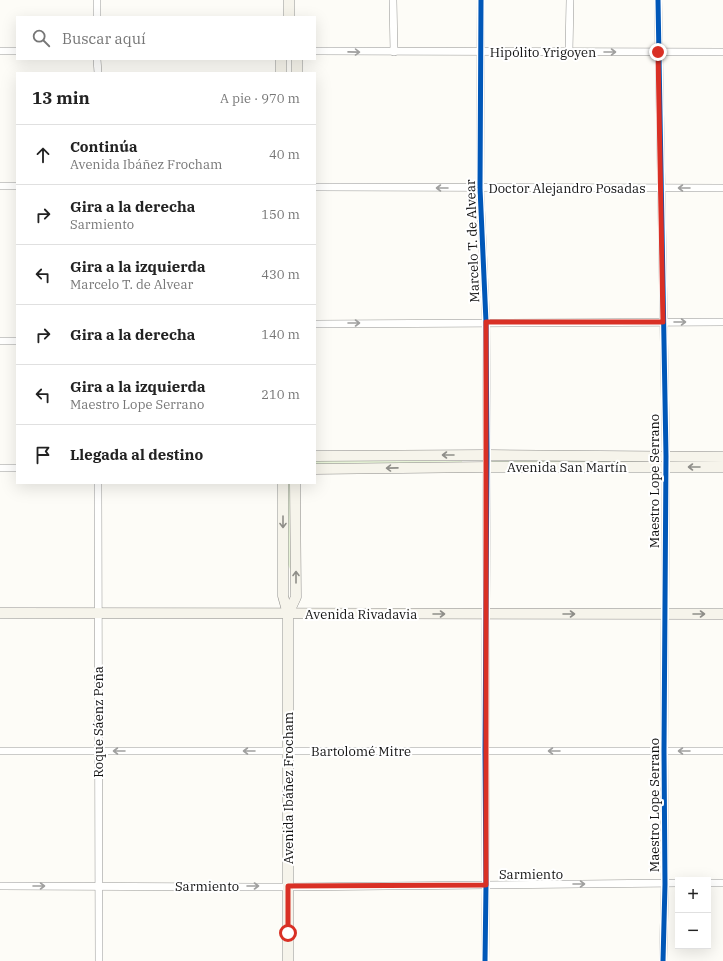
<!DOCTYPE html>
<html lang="es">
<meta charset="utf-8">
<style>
:root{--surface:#fff;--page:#f6f6f6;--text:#222;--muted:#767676;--line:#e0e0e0}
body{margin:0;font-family:"IBM Plex Serif",serif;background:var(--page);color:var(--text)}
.controls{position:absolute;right:12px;bottom:12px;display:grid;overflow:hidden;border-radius:0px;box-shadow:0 4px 16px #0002}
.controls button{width:36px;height:36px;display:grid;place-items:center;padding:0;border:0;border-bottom:1px solid var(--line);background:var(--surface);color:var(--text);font:20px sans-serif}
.stop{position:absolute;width:12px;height:12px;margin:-9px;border:3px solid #d93025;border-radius:50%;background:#fff}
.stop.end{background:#d93025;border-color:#fff;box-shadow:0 1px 4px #0008}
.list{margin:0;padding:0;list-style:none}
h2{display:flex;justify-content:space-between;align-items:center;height:52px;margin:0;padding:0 16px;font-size:17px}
h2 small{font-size:13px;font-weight:400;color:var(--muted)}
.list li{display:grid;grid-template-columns:26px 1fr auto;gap:12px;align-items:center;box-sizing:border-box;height:60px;padding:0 16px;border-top:1px solid var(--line)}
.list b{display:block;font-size:15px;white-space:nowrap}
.list p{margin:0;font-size:13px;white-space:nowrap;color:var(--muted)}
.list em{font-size:13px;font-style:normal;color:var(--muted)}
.icon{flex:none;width:22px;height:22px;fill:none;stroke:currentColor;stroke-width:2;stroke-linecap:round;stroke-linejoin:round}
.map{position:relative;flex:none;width:723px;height:961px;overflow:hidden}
.search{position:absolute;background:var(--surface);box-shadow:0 4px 16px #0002;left:16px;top:16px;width:300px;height:44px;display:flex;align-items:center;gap:10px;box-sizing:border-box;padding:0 14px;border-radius:0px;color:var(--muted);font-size:15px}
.panel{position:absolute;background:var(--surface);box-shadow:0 4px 16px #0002;left:16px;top:72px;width:300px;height:412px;border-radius:0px}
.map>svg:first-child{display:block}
.green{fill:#e7f3d7}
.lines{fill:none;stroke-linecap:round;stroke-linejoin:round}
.street-casing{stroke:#979795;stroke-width:8}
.secondary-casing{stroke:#8e8d8b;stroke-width:11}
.street{stroke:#fffffe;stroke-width:7}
.secondary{stroke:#f6f4eb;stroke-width:10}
.cycleway-casing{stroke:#fff;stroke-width:8}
.cycleway{stroke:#0057b8;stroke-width:5}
.oneway{stroke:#a0a09f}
.oneway2{stroke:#8f8e89}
.route{stroke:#d93025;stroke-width:5}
.labels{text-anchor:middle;stroke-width:4;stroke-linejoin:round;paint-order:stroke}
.street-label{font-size:13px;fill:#111;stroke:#fff}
</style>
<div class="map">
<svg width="723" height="961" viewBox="0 0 723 961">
<rect width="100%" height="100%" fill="#fdfcf7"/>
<g class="green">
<rect x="315" y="461" width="147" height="3"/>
<polygon points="492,461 647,461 647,464 492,463"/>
<polygon points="287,483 293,483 291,571 287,563"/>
</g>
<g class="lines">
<defs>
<g id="street">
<polyline points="97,0 97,17"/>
<polyline points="393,0 394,52"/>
<polyline points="481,0 480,188 486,322 487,455 485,751 486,885 485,961"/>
<polyline points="658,0 666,456 664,751 665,884 663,961"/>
<polyline points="0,51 17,51"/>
<polyline points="315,51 723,52"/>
<polyline points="569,52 570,0"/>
<polyline points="97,59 98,73"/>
<polyline points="0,186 17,186"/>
<polyline points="315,187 723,188"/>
<polyline points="315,324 723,322"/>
<polyline points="0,341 17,341"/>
<polyline points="0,468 17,468"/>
<polyline points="98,483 99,961"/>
<polyline points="0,751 723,751"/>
<polyline points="708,883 723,883"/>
<polyline points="0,886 288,887 678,883"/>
</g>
<g id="secondary">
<polyline points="289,0 289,17"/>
<polyline points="281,59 281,73"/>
<polyline points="297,73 297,59"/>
<polyline points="315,456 487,455 723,457"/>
<polyline points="315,469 487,467 723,467"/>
<polyline points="283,483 283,596 288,614 288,961"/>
<polyline points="0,613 723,614"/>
<polyline points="288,614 296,597 295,483"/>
</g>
</defs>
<use href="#street" class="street-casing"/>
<use href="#secondary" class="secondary-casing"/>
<use href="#street" class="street"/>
<use href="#secondary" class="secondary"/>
<defs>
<g id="cycleway">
<polyline points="481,0 480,188 486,322 487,455 485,751 486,885 485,961"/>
<polyline points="658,0 666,456 664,751 665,884 663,961"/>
</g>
</defs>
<use href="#cycleway" class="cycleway-casing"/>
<use href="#cycleway" class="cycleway"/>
</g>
<defs><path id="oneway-shaft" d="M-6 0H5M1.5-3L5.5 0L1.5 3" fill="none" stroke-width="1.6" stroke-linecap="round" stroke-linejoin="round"/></defs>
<g class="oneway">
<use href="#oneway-shaft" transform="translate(354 52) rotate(1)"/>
<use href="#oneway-shaft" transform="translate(610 52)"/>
<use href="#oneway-shaft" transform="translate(442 188) rotate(-180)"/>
<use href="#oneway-shaft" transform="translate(684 188) rotate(-180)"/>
<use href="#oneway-shaft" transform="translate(680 322)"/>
<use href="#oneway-shaft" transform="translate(354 323)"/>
<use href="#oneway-shaft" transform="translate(119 751) rotate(180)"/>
<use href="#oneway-shaft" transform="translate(249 751) rotate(180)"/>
<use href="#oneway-shaft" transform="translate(554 751) rotate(-180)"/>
<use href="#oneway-shaft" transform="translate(684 751) rotate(-180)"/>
<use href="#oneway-shaft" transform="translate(579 884)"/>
<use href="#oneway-shaft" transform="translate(39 886)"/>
<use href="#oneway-shaft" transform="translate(253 886)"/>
</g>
<g class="oneway2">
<use href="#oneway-shaft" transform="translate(448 455) rotate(180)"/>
<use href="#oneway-shaft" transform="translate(694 467) rotate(-180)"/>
<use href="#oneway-shaft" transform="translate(392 468) rotate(179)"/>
<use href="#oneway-shaft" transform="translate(283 522) rotate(90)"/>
<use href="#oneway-shaft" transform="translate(296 577) rotate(-90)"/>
<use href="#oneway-shaft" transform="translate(439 614)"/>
<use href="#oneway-shaft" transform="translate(569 614)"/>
<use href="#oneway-shaft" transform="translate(699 614)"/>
</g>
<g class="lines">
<polyline class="route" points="288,933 288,886 486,885 486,322 663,322 658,52"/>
</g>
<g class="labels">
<g class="street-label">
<text x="543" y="57">Hipólito Yrigoyen</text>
<text x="567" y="193">Doctor Alejandro Posadas</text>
<text transform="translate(472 241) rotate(-92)" y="5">Marcelo T. de Alvear</text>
<text x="567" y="472">Avenida San Martín</text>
<text transform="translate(654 481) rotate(-90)" y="5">Maestro Lope Serrano</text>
<text x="361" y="619">Avenida Rivadavia</text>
<text transform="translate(98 722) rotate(-90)" y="5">Roque Sáenz Peña</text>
<text x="361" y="756">Bartolomé Mitre</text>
<text transform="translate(288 788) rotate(-90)" y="5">Avenida Ibáñez Frocham</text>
<text transform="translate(654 805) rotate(-90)" y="5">Maestro Lope Serrano</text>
<text x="531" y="879">Sarmiento</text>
<text x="207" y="891">Sarmiento</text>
</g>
</g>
</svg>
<div class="controls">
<button>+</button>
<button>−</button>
</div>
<div class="stop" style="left:288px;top:933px"></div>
<div class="stop end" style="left:658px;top:52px"></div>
<div class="search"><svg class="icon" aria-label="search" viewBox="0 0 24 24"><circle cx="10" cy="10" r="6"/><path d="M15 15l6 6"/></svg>Buscar aquí</div>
<section class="panel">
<h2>13 min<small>A pie · 970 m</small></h2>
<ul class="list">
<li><svg class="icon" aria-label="ahead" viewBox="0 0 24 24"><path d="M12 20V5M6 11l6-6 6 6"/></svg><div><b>Continúa</b><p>Avenida Ibáñez Frocham</p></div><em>40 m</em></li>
<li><svg class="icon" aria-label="right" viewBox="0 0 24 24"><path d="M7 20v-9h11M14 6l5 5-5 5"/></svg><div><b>Gira a la derecha</b><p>Sarmiento</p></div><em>150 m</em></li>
<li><svg class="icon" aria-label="left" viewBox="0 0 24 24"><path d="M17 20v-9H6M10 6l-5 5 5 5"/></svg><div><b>Gira a la izquierda</b><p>Marcelo T. de Alvear</p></div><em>430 m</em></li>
<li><svg class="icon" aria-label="right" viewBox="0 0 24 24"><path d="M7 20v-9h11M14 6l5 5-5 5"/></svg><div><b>Gira a la derecha</b></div><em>140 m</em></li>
<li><svg class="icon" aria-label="left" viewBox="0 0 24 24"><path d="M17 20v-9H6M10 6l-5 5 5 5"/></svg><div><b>Gira a la izquierda</b><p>Maestro Lope Serrano</p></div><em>210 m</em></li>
<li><svg class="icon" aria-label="arrive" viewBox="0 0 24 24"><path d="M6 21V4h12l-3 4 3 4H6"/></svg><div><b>Llegada al destino</b></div></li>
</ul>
</section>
</div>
